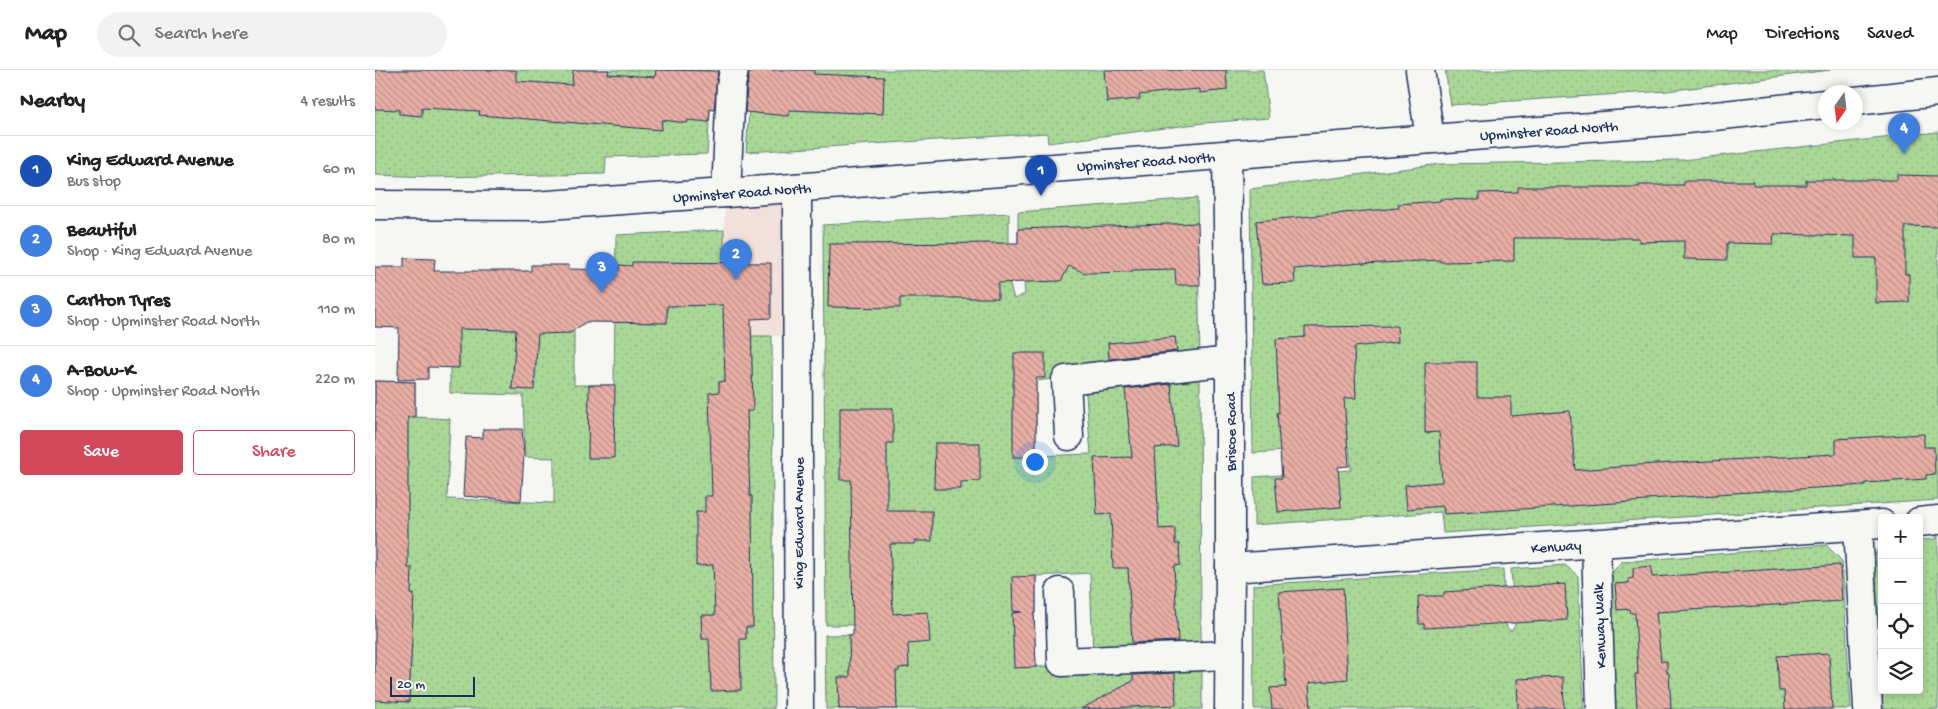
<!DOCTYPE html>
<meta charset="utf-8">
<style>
:root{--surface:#fff;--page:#f2f2f2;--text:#222;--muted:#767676;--line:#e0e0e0;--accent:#d1495b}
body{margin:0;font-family:"Gochi Hand",sans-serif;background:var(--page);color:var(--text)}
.controls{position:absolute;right:15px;bottom:15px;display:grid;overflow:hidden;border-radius:5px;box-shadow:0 2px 8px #0003}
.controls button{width:45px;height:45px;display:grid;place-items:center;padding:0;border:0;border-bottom:1px solid var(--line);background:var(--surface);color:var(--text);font:25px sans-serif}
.compass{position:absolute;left:1443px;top:15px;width:45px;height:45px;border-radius:50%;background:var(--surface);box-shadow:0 2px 8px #0003;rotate:194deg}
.scale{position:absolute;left:15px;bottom:12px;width:85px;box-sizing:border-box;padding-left:5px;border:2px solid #1b2f5e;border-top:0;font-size:14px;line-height:18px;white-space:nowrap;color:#1b2f5e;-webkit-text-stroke:4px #f6f6f2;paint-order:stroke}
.you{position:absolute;left:659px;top:391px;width:18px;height:18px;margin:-12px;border:4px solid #fff;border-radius:50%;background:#1a73e8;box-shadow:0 0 0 8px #1a73e833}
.badge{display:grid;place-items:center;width:32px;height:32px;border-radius:50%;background:var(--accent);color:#fff;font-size:16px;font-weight:700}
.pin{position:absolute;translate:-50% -41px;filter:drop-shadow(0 1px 2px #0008)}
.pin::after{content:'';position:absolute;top:26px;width:18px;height:15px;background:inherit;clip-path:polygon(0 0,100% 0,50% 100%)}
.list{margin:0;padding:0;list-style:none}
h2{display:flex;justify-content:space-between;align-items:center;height:65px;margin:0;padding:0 20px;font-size:21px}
h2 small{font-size:16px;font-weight:400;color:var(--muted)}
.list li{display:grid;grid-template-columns:32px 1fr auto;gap:15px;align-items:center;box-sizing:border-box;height:70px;padding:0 20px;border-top:1px solid var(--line)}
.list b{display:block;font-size:19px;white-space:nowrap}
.list p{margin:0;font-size:16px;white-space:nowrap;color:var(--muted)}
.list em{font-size:16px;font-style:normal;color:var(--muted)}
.actions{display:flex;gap:10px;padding:15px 20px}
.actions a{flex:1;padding:11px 0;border:1px solid var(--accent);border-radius:5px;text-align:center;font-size:18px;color:var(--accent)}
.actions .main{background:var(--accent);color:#fff}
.icon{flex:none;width:28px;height:28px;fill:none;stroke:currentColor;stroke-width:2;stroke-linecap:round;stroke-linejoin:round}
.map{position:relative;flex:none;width:1563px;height:639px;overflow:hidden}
header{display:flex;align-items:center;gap:30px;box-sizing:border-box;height:70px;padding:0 25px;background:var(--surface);border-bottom:1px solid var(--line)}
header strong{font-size:24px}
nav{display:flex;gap:28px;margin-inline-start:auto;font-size:18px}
.search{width:350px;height:45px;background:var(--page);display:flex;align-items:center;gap:12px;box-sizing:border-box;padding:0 18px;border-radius:28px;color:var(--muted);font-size:19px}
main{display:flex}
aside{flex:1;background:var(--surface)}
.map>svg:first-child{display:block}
.built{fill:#f2e0db}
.garden{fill:url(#garden-dots);stroke:#62837a}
.building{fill:url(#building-back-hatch);stroke:#1b2f5e}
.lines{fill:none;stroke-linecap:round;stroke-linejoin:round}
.minor-casing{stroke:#1b2f5e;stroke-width:31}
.minor{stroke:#f6f6f2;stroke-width:28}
.labels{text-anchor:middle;stroke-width:4.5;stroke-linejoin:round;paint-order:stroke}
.street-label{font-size:15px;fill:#1b2f5e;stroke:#f6f6f2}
</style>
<header>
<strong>Map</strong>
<div class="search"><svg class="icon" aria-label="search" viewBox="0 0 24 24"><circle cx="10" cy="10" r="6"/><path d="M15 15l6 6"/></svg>Search here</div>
<nav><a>Map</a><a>Directions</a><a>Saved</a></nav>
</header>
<main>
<aside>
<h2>Nearby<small>4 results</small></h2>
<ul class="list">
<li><span class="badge" style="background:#1a4fb4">1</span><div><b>King Edward Avenue</b><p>Bus stop</p></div><em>60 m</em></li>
<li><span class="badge" style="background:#3f7fe0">2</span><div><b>Beautiful</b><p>Shop · King Edward Avenue</p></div><em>80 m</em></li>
<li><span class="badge" style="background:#3f7fe0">3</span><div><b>Carlton Tyres</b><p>Shop · Upminster Road North</p></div><em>110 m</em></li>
<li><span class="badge" style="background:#3f7fe0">4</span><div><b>A-Bow-K</b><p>Shop · Upminster Road North</p></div><em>220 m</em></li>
</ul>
<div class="actions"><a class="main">Save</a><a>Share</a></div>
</aside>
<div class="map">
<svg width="1563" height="639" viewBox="0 0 1563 639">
<defs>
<pattern id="garden-dots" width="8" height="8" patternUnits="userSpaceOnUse" patternTransform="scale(1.25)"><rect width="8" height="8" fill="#a9d796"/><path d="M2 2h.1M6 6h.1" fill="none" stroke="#91b984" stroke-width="1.8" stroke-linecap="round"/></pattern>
<pattern id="building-back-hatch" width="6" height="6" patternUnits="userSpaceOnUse" patternTransform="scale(1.25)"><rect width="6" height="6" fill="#e8aea4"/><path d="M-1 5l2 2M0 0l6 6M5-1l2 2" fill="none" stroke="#bb8e89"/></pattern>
</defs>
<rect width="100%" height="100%" fill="#f6f6f2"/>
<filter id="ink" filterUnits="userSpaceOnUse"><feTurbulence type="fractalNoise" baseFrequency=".02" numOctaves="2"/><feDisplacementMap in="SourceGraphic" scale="10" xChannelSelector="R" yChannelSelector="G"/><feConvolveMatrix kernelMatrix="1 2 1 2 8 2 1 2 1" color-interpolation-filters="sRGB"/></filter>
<g filter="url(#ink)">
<polygon class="built" points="422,118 422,266 350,266 349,160 351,123"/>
<g class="garden">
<polygon points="0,0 338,0 332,84 231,87 230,104 58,107 0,105"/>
<polygon points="377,0 888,0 894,48 829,53 673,73 672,63 371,82"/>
<polygon points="1070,0 1455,0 1292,21 1076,35"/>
<polygon points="1563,62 1563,430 1068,463 1066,442 879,455 879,407 976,400 974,377 878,383 875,119 1065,94 1307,90"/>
<polygon points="822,128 825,291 661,311 661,386 716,384 710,313 825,300 826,580 718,584 715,503 661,506 661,543 659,543 661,597 827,591 827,639 451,639 450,565 523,564 554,557 554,555 451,555 448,155 634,143 634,212 639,229 650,224 649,211 643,197 643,142"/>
<polygon points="349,160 350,266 397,266 399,639 0,639 0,311 40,312 40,347 75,349 72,429 179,433 179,388 150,387 148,325 75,323 75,297 84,297 84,277 73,258 145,260 161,296 156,240 184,263 195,263 199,260 199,315 239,315 241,165"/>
<polygon points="1563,458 1563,639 1508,639 1507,620 1544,620 1544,470 1560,469"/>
<polygon points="1451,475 1467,491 1476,639 1241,639 1235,505 1246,492"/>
<polygon points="1507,476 1507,570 1504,570 1499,491 1500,484"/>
<polygon points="1190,495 1203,506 1209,639 879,639 878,515 1128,499 1131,553 1132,558 1136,561 1140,556 1136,499"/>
</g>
<g class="building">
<polygon points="0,0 141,0 141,11 197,15 198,0 234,0 233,4 280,7 281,0 343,1 339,40 335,39 334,52 313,50 312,53 287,50 286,60 104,45 105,41 47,38 47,46 24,44 24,40 0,39"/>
<polygon points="377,0 439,0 439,4 509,7 508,44 415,40 414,46 370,42 372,18 374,3 377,3"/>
<polygon points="729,0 851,0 852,16 852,20 825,23 825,19 798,21 764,25 765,29 732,32"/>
<polygon points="1522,105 1563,106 1563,157 1530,156 1530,204 1534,204 1534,232 1501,233 1501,188 1480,188 1480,166 1399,164 1398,174 1352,173 1352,190 1309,189 1309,171 1264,172 1264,168 1139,168 1139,191 1065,192 1065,190 987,194 987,193 919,199 920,213 887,214 881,151 1024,138 1023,134 1065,131 1065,129 1104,130 1104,123 1143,122 1143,117 1264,117 1264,115 1309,115 1309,111 1378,111 1378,115 1431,115 1431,110 1522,110"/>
<polygon points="823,153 825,215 801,215 800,199 757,200 757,202 710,203 694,196 686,211 623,213 623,228 525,228 525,238 453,237 454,174 643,173 643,159"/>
<polygon points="29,188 60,189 59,201 156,201 156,195 194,195 194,199 244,200 244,195 257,196 257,192 396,193 396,248 376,249 378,341 372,341 375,426 377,426 378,557 371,557 371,569 365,569 366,620 336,621 334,569 327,569 326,545 340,545 338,495 321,496 321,442 330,442 330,426 337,426 334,323 344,322 344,312 350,311 348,235 292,236 292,253 211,252 195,263 163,264 159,320 137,319 141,260 84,259 84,298 53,297 53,309 23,310 24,258 0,257 0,197 29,197"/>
<polygon points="1022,256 1023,272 979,277 981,328 969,328 974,396 963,397 966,437 903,442 900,408 907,408 902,343 904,343 901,269 930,267 930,257"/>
<polygon points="800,267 802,281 734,289 733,273"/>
<polygon points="639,283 670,283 670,308 661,308 661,387 638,387 638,311 639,311"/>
<polygon points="1050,292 1102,292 1102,327 1136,327 1136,346 1195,341 1200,400 1244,397 1244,396 1461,384 1461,369 1549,364 1549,377 1559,377 1560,404 1551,405 1551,409 1490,413 1490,415 1342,424 1342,425 1272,429 1272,431 1069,444 1068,436 1032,439 1030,415 1067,412 1064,362 1050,363"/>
<polygon points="0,311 40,312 40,347 33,347 33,498 37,498 36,524 39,524 34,632 0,630"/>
<polygon points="796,314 802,376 780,378 784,459 800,458 800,474 804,474 805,495 799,496 803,571 757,573 753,498 738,498 736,444 722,445 719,388 757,387 750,319"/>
<polygon points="214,315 240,315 239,388 213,388"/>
<polygon points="465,338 518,338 518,373 512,373 512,441 557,441 557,471 540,471 540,474 515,474 518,544 553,542 555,572 533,574 534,597 524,598 524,601 521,601 522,639 464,639 463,607 475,607 474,565 478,565 476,410 465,410"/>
<polygon points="108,359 147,359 149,385 146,431 88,426 91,367 108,368"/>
<polygon points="560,373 605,373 605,411 586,412 586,419 559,419"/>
<polygon points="1465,495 1467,531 1281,542 1286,591 1292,591 1292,603 1294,603 1296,639 1262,639 1260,604 1263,604 1260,543 1256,543 1255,539 1242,540 1240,514 1254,513 1253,509 1258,508 1258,498 1276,496 1277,507"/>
<polygon points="661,506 661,543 659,543 661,597 639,598 637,543 647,542 638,541 637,507"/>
<polygon points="1190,514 1192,550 1049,558 1049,554 1044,554 1043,526 1069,526 1069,522"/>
<polygon points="968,518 973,609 934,613 936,639 897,639 895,618 911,617 904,522"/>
<polygon points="1454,583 1457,639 1410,639 1409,621 1404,621 1402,586"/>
<polygon points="800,603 801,635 706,639 758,611 758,605"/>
<polygon points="1188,607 1189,639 1143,639 1142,609"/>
</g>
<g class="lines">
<defs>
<g id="minor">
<polyline points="1045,0 1055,69"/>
<polyline points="1480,31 1563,22"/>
<polyline points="852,85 855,291 855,498 854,639"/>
<polyline points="422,118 424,639"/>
<polyline points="351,123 356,16 359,0"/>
<polyline points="0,135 158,136 351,123 1293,51 1450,34"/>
<polyline points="694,366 691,310 855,291"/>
<polyline points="1544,452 1563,450"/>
<polyline points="1483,456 1493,639"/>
<polyline points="1221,474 1226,639"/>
<polyline points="855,498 1507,454"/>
<polyline points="685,522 687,592 853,585"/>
</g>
</defs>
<use href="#minor" class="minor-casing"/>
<use href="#minor" class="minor"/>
</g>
</g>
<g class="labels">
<g class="street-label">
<text transform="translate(1174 60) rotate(-4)" y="5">Upminster Road North</text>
<text transform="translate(771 91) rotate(-4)" y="5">Upminster Road North</text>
<text transform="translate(367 122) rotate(-4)" y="5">Upminster Road North</text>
<text transform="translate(855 362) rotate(-90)" y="5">Briscoe Road</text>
<text transform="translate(423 453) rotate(-90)" y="5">King Edward Avenue</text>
<text transform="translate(1181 476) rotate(-4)" y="5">Kenway</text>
<text transform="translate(1224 556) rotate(-92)" y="5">Kenway Walk</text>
</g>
</g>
</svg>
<div class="controls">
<button>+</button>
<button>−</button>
<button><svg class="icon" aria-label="locate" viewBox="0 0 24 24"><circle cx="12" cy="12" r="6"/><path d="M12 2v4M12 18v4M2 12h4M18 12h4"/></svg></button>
<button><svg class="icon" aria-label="layers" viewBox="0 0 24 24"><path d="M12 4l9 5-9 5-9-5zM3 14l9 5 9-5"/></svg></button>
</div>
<svg class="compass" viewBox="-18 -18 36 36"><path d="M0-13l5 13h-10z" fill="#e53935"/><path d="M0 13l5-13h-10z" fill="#767676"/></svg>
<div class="scale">20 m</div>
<div class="you"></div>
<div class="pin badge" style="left:666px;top:126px;background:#1a4fb4">1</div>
<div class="pin badge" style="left:361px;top:210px;background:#3f7fe0">2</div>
<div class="pin badge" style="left:227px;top:223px;background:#3f7fe0">3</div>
<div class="pin badge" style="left:1529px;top:84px;background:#3f7fe0">4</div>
</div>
</main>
